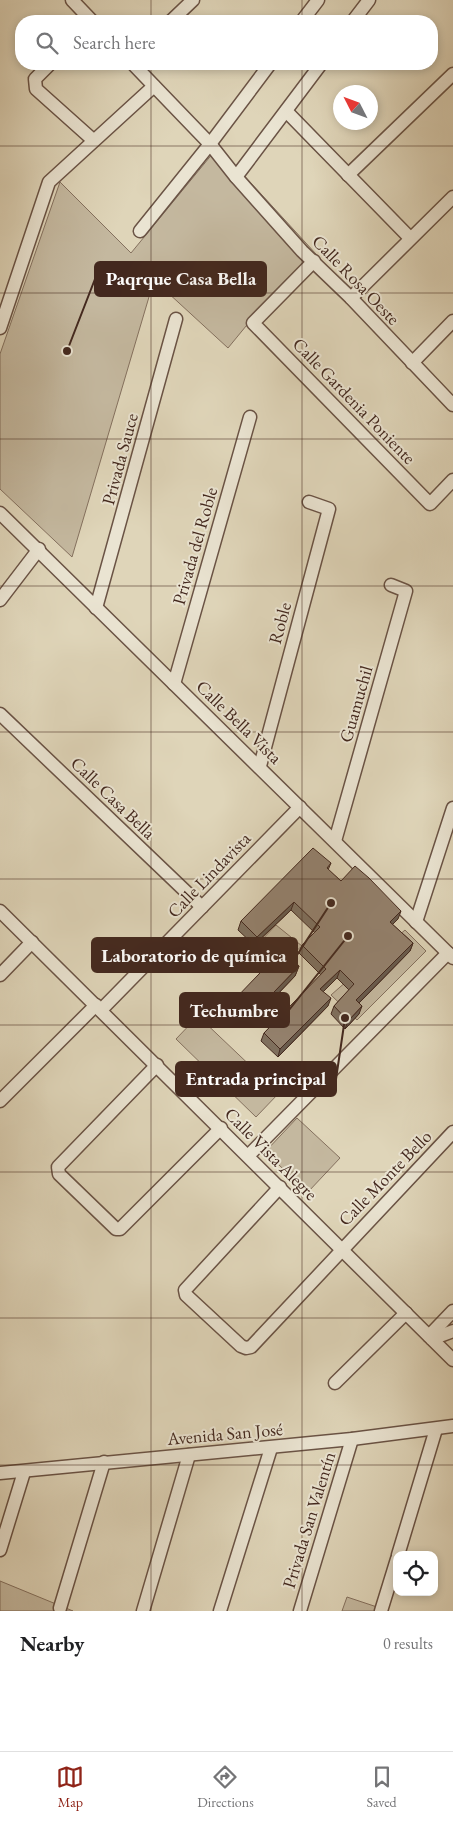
<!DOCTYPE html>
<meta charset="utf-8">
<style>
:root{--surface:#fff;--page:#f2f2f2;--text:#202124;--muted:#757577;--line:#e0e0e0;--accent:#8f2418}
body{margin:0;font-family:"EB Garamond",serif;background:var(--page);color:var(--text)}
.controls{position:absolute;right:15px;bottom:15px;display:grid;overflow:hidden;border-radius:10px;box-shadow:0 2px 8px #0003}
.controls button{width:45px;height:45px;display:grid;place-items:center;padding:0;border:0;border-bottom:1px solid var(--line);background:var(--surface);color:var(--text);font:25px sans-serif}
.compass{position:absolute;left:333px;top:85px;width:45px;height:45px;border-radius:50%;background:var(--surface);box-shadow:0 2px 8px #0003;rotate:312deg}
.list{margin:0;padding:0;list-style:none}
h2{display:flex;justify-content:space-between;align-items:center;height:65px;margin:0;padding:0 20px;font-size:21px}
h2 small{font-size:16px;font-weight:400;color:var(--muted)}
.icon{flex:none;width:28px;height:28px;fill:none;stroke:currentColor;stroke-width:2;stroke-linecap:round;stroke-linejoin:round}
.map{position:relative;flex:none;width:453px;height:1611px;overflow:hidden}
.search{position:absolute;background:var(--surface);box-shadow:0 2px 8px #0003;left:15px;right:15px;top:15px;height:55px;display:flex;align-items:center;gap:12px;box-sizing:border-box;padding:0 18px;border-radius:20px;color:var(--muted);font-size:19px}
.sheet{height:140px;background:var(--surface)}
nav{display:flex;justify-content:space-around;align-items:center;box-sizing:border-box;height:70px;border-top:1px solid var(--line);background:var(--surface);font-size:14px;color:var(--muted)}
nav a{display:grid;justify-items:center;gap:2px}
nav .on{color:var(--accent)}
.map>svg:first-child{display:block}
.green{fill:#c4b89f;stroke:#84705e}
.lines{fill:none;stroke-linecap:round;stroke-linejoin:round}
.minor-casing{stroke:#6a5345;stroke-width:15}
.minor{stroke:#eae4d2;stroke-width:12}
.wall{fill:#7f705f;stroke:#43281e}
.shaded-wall{fill:#685b4e;stroke:#43281e}
.building{fill:#94826f;stroke:#43281e}
.grid{fill:none;stroke:#43281e;stroke-width:1;stroke-opacity:0.55}
.labels{text-anchor:middle;stroke-width:4;stroke-linejoin:round;paint-order:stroke}
.street-label{font-size:18px;fill:#43281e;stroke:#eae4d2}
.leader{fill:none;stroke:#43281e;stroke-width:2}
.callout-dot{fill:#43281e;stroke:#eae4d2;stroke-width:2}
.callout{fill:#43281e;stroke:#43281e;stroke-width:2}
.callout-label{font-size:19px;text-anchor:middle;font-weight:bold;fill:#fff}
</style>
<div class="map">
<svg width="453" height="1611" viewBox="0 0 453 1611">
<rect width="100%" height="100%" fill="#dfd5b9"/>
<filter id="stains"><feTurbulence type="fractalNoise" baseFrequency=".004" numOctaves="4"/><feColorMatrix values="0 0 0 0 .2 0 0 0 0 .09 0 0 0 0 .02 0 0 0 .5 -.17"/></filter>
<radialGradient id="worn" r=".72"><stop offset=".6" stop-color="#630" stop-opacity="0"/><stop offset="1" stop-color="#630" stop-opacity=".3"/></radialGradient>
<g class="green">
<polygon points="218,147 316,254 251,320 228,348 154,280 72,557 0,489 0,354 60,182 131,253"/>
<polygon points="276,925 302,946 295,952 256,946"/>
<polygon points="405,930 426,951 357,1020 331,995"/>
<polygon points="198,1016 279,1093 256,1117 176,1039"/>
<polygon points="297,1118 340,1158 308,1192 265,1152"/>
<polygon points="0,1581 73,1611 0,1611"/>
<polygon points="347,1597 389,1611 342,1611"/>
</g>
<g class="lines">
<defs>
<g id="minor">
<polyline points="72,0 92,21"/>
<polyline points="171,21 193,0"/>
<polyline points="302,21 318,0"/>
<polyline points="353,21 369,0"/>
<polyline points="50,64 35,79 36,89 93,140"/>
<polyline points="133,64 210,144 236,177 302,251 351,298 453,405"/>
<polyline points="286,111 410,238"/>
<polyline points="348,175 453,74"/>
<polyline points="236,177 321,64"/>
<polyline points="140,231 210,144 270,64"/>
<polyline points="314,261 253,323 430,504 453,480"/>
<polyline points="351,298 453,197"/>
<polyline points="0,328 49,182 154,86"/>
<polyline points="412,363 453,321"/>
<polyline points="0,513 453,958"/>
<polyline points="0,600 39,549"/>
<polyline points="96,608 176,319"/>
<polyline points="174,684 250,417"/>
<polyline points="0,714 202,907"/>
<polyline points="260,766 329,509 309,502"/>
<polyline points="335,841 406,591 391,585"/>
<polyline points="0,911 453,1360"/>
<polyline points="416,922 453,808"/>
<polyline points="0,975 32,942"/>
<polyline points="101,1010 300,807"/>
<polyline points="157,1065 58,1167 59,1174 116,1229 120,1229 221,1128"/>
<polyline points="0,1101 96,1005"/>
<polyline points="248,1156 448,953"/>
<polyline points="280,1187 185,1290 186,1295 241,1346 246,1348 251,1347 453,1132"/>
<polyline points="429,1336 453,1311"/>
<polyline points="432,1339 453,1331"/>
<polyline points="335,1383 406,1313"/>
<polyline points="0,1473 352,1439 453,1426"/>
<polyline points="0,1550 24,1472"/>
<polyline points="398,1555 436,1429"/>
<polyline points="60,1608 104,1462"/>
<polyline points="143,1611 189,1455"/>
<polyline points="220,1611 271,1448"/>
<polyline points="300,1611 352,1439"/>
<polyline points="381,1611 397,1559"/>
</g>
</defs>
<use href="#minor" class="minor-casing"/>
<use href="#minor" class="minor"/>
</g>
<g class="wall">
<polygon points="331,863 328,870 341,881 398,919 392,924 413,943 410,951 359,1003 359,1014 345,1029 331,1014 334,1006 349,990 337,978 323,992 328,1006 278,1057 261,1041 264,1033 321,975 299,953 302,945 315,933 291,910 254,945 238,930 241,921"/>
<polygon points="299,966 295,976 247,1026 230,1010 234,1000"/>
</g>
<g class="shaded-wall">
<polygon points="294,902 291,910 254,945 257,937"/>
<polygon points="401,911 398,919 387,930 390,922"/>
<polygon points="413,943 410,951 353,1009 356,1000"/>
<polygon points="299,966 295,976 247,1026 251,1016"/>
<polygon points="340,970 337,978 318,997 320,989"/>
<polygon points="331,998 328,1006 278,1057 280,1049"/>
<polygon points="362,1006 359,1014 345,1029 348,1021"/>
</g>
<g class="building">
<polygon points="313,848 331,863 327,868 341,881 355,866 369,878 401,911 390,922 413,943 356,1000 362,1006 348,1021 334,1006 354,984 340,970 320,989 331,998 280,1049 264,1033 326,969 302,945 320,927 294,902 257,937 241,921"/>
<polygon points="283,949 299,966 251,1016 234,1000"/>
</g>
<path class="grid" d="M151,0V21M302,0V21M151,64V1611M302,64V1611M0,146H453M0,293H453M0,439H453M0,586H453M0,732H453M0,879H453M0,1025H453M0,1172H453M0,1318H453M0,1465H453"/>
<g class="labels">
<g class="street-label">
<text transform="translate(356 280) rotate(46)" y="6">Calle Rosa Oeste</text>
<text transform="translate(354 401) rotate(46)" y="6">Calle Gardenia Poniente</text>
<text transform="translate(120 459) rotate(-75)" y="6">Privada Sauce</text>
<text transform="translate(195 546) rotate(-74)" y="6">Privada del Roble</text>
<text transform="translate(280 623) rotate(-75)" y="6">Roble</text>
<text transform="translate(356 704) rotate(-74)" y="6">Guamuchil</text>
<text transform="translate(239 722) rotate(44)" y="6">Calle Bella Vista</text>
<text transform="translate(113 798) rotate(44)" y="6">Calle Casa Bella</text>
<text transform="translate(209 875) rotate(-46)" y="6">Calle Lindavista</text>
<text transform="translate(271 1154) rotate(45)" y="6">Calle Vista Alegre</text>
<text transform="translate(385 1178) rotate(-46)" y="6">Calle Monte Bello</text>
<text transform="translate(225 1434) rotate(-5)" y="6">Avenida San José</text>
<text transform="translate(309 1520) rotate(-73)" y="6">Privada San Valentín</text>
</g>
</g>
<path class="leader" d="M67 351L95 279M331 903L297 955M348 936L289 1010M345 1018L336 1079"/>
<g class="callout-dot">
<circle cx="67" cy="351" r="5"/>
<circle cx="331" cy="903" r="5"/>
<circle cx="348" cy="936" r="5"/>
<circle cx="345" cy="1018" r="5"/>
</g>
<g class="callout">
<rect x="95" y="262" width="171" height="34" rx="5"/>
<rect x="92" y="938" width="205" height="34" rx="5"/>
<rect x="180" y="993" width="109" height="34" rx="5"/>
<rect x="176" y="1062" width="160" height="34" rx="5"/>
</g>
<g class="callout-label">
<text x="181" y="285">Paqrque Casa Bella</text>
<text x="194" y="962">Laboratorio de química</text>
<text x="234" y="1017">Techumbre</text>
<text x="256" y="1085">Entrada principal</text>
</g>
<rect width="100%" height="100%" filter="url(#stains)"/>
<rect width="100%" height="100%" fill="url(#worn)"/>
</svg>
<div class="controls">
<button><svg class="icon" aria-label="locate" viewBox="0 0 24 24"><circle cx="12" cy="12" r="6"/><path d="M12 2v4M12 18v4M2 12h4M18 12h4"/></svg></button>
</div>
<svg class="compass" viewBox="-18 -18 36 36"><path d="M0-13l5 13h-10z" fill="#e53935"/><path d="M0 13l5-13h-10z" fill="#757577"/></svg>
<div class="search"><svg class="icon" aria-label="search" viewBox="0 0 24 24"><circle cx="10" cy="10" r="6"/><path d="M15 15l6 6"/></svg>Search here</div>
</div>
<section class="sheet">
<h2>Nearby<small>0 results</small></h2>
<ul class="list">
</ul>
</section>
<nav>
<a class="on"><svg class="icon" aria-label="map" viewBox="0 0 24 24"><path d="M3 6l6-2 6 2 6-2v14l-6 2-6-2-6 2zM9 4v14M15 6v14"/></svg>Map</a>
<a><svg class="icon" aria-label="directions" viewBox="0 0 24 24"><path d="M12 3l9 9-9 9-9-9zM9 14v-3h6M13 9l2 2-2 2"/></svg>Directions</a>
<a><svg class="icon" aria-label="saved" viewBox="0 0 24 24"><path d="M7 4h10v16l-5-4-5 4z"/></svg>Saved</a>
</nav>
